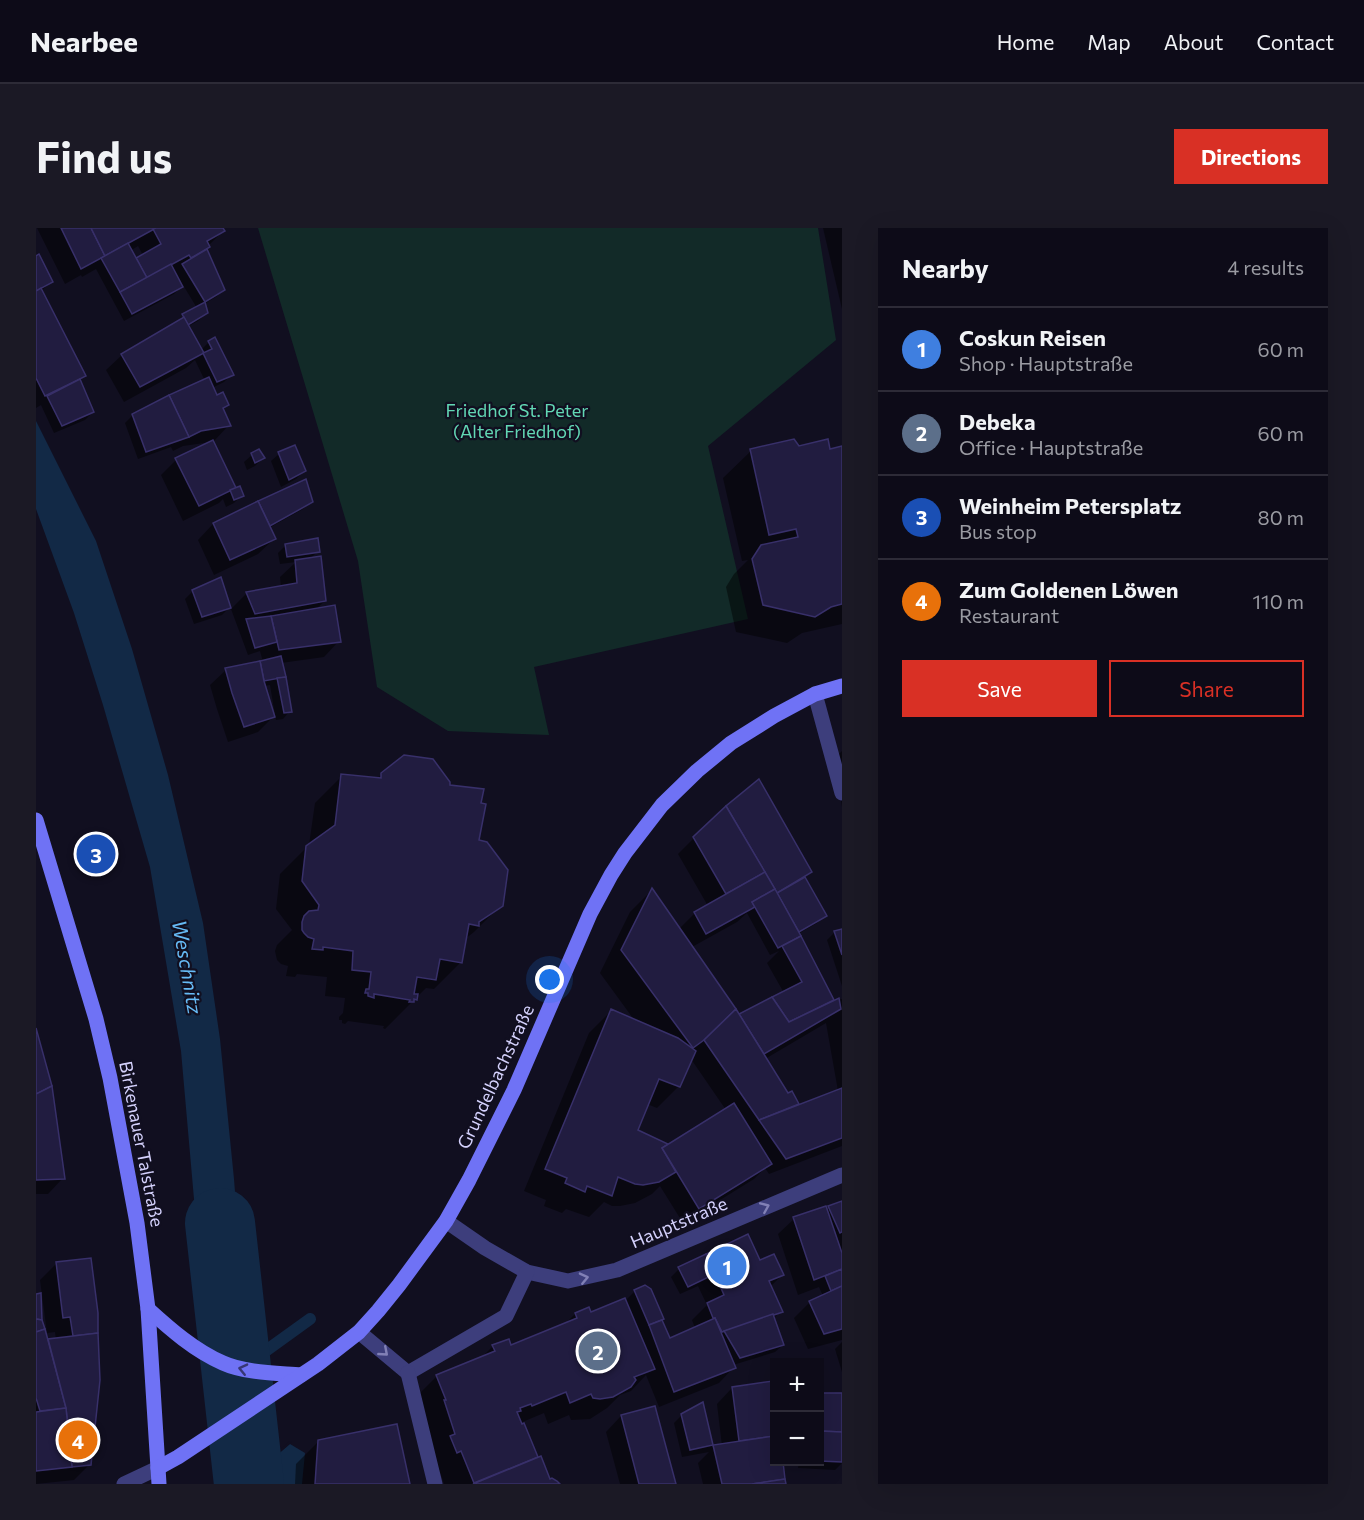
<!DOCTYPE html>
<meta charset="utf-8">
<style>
:root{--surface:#0d0b18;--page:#1b1925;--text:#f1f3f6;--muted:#9a9ba2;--line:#2d2b37;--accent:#d93025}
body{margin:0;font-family:Commissioner,sans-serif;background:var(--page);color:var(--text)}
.controls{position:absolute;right:18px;bottom:18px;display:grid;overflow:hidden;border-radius:0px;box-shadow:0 6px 24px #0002}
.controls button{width:54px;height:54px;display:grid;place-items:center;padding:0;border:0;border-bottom:2px solid var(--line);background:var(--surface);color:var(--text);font:30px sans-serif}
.you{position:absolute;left:514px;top:752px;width:21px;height:21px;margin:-15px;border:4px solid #fff;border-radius:50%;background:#1a73e8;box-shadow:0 0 0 9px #1a73e833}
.badge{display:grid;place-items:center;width:39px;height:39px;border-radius:50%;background:var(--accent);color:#fff;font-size:20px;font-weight:700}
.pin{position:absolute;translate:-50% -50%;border:3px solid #fff;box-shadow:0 2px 6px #0006}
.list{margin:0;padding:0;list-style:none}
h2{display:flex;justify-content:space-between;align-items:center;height:78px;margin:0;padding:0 24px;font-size:26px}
h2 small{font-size:20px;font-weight:400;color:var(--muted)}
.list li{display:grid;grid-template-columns:39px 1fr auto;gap:18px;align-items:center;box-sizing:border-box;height:84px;padding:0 24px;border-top:2px solid var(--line)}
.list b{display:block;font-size:22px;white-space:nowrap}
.list p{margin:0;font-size:20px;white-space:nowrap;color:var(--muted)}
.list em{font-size:20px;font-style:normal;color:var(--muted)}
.actions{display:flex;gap:12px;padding:18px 24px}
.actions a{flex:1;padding:14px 0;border:2px solid var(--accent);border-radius:0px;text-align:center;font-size:21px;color:var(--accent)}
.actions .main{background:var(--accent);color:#fff}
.map{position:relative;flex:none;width:806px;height:1256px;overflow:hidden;border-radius:0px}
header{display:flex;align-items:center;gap:36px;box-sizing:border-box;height:84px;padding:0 30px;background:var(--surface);border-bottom:2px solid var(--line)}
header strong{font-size:28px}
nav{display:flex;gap:33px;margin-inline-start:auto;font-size:21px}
.intro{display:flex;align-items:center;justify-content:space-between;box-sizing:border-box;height:144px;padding:0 36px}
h1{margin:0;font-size:42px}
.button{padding:15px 27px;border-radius:0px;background:var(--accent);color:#fff;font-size:21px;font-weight:700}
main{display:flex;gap:36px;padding:0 36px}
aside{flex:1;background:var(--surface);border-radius:0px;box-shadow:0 6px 24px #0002}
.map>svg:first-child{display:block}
.green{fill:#122a28}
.water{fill:#122946}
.pier{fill:#110f20}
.shadow{fill:#0007;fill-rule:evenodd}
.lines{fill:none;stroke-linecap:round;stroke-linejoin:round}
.stream{stroke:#122946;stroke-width:12}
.river{stroke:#122946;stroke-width:70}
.building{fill:#211c40;stroke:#38306a;stroke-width:1.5}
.minor{stroke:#3d3e7c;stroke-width:15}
.secondary{stroke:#6f72f5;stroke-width:15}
.oneway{stroke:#8180b6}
.oneway2{stroke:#373775}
.labels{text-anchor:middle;stroke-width:4.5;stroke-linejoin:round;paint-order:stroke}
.park-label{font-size:18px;fill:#62d7b4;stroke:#110f20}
.street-label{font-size:18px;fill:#d4d1fc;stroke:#110f20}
.water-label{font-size:20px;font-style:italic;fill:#66baf5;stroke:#110f20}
</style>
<header>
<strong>Nearbee</strong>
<nav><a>Home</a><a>Map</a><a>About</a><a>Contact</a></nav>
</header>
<div class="intro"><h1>Find us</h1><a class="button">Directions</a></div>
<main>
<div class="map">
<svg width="806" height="1256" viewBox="0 0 806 1256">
<rect width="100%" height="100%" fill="#110f20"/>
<polygon class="green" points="222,0 782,0 800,112 672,218 712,391 498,439 513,507 412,503 341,459 322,333"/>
<g class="water">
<polygon points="0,193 60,313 96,421 132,547 167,695 184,811 198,951 209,1095 172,1088 166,1077 166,1062 145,823 114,639 67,477 38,385 0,281"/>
<polygon points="254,1216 269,1225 266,1256 207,1256"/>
</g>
<g class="pier">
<polygon points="163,1071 172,1088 211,1096 208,1098 170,1091 163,1078"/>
<polygon points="254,1213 256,1214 207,1256 204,1256"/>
</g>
<g class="shadow">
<path d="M1,0H185L187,3L172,18L173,19L170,22L188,62L180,69L168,76L170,85L162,93L151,99L165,122L173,114L196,146L188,154L176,160L180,168L191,177L186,182L193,197L178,213H176L200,262L206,267L198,275L190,279L187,271L183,275L147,293L125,247L140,232L175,214L147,218L137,223L135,219L102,231L89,195L97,187L169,153L159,132L150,140L88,174L70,142L86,127L139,95L147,88L161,80L147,57L138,66L88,93L60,41L46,49L45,47L29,56ZM102,18L107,27L99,32L94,23Z"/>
<polygon points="787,0 806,0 806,81"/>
<polygon points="0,30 15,54 5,63 48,147 43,152 57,184 49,192 18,205 5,177 0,180"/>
<polygon points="806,219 806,396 766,405 751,415 700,404 690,359 698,346 712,332 706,333 687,250 715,223 763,220 793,223"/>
<polygon points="223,223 227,230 219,238 211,242 208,234 216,227"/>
<polygon points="243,226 268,243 260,251 245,259 235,233"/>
<polygon points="269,253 275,273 267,281 233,300 238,311 222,326 178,347 162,312 177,296"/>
<path d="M250,317L282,323L274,331L289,373L280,381L303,413L288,429L245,435L254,483L247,491L240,492L239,487L222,504L192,514L181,481L174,457L190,442L227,434L224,423L212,427L195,381L211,365L245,359L244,349L260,334L244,336L242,325ZM234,457L239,487H237L228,458Z"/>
<polygon points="157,363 194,379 186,387 158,396 149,371"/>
<polygon points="806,523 806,579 799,530"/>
<polygon points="346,546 412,558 444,576 442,614 465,677 438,704 429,711 425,734 398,761 390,760 349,801 347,800 348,798 312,793 309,796 306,795 306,792 303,792 303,789 307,785 309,770 289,768 291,749 261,746 259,749 250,748 252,738 245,736 241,732 239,723 241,717 256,702 240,681 244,646 273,617 279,575 306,548 341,551"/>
<path d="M658,610L774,643L767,650L789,687L781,695L762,706L797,774L806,771V918L733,946L729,940L718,951L647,995L624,958L616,966L599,975L584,978H576L568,974L553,989L530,981L526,985L508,978L510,972L488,963L553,805L575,783L599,793L564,745L594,684L616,662L643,701L659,685L672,678L642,626ZM711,685L734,727L743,723L731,735L748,765L702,788L656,719L701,694ZM790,795L802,863L763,878L755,865L751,867L729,831ZM655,831L690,882L626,922V921L630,916L600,903L611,876L621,880L643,858Z"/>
<polygon points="806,702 806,758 791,712 799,704"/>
<polygon points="0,806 27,950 12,966 0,966"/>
<polygon points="806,974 806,1112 772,1121 758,1090 774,1074 787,1068 783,1059 762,1067 742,1006 758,991 790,983 793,980"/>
<polygon points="54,1031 54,1236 38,1252 0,1256 0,1067 5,1093 11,1113 20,1112 19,1104 11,1105 4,1052 20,1036"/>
<polygon points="723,1034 746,1047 734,1059 745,1083 737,1091 747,1117 739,1124 697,1137 698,1139 683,1155 623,1179 610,1147 595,1163 584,1167 571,1180 554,1191 535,1192 533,1187 512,1196 508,1185 484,1195 487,1197 501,1231 513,1253 522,1256 408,1256 379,1170 401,1148 446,1129 457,1118 474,1119 529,1096 539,1086 554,1086 589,1073 599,1063 625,1092 633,1112 659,1100 656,1092 671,1077 662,1058 644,1066 635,1049 643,1041"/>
<polygon points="806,1114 806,1144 799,1121"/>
<polygon points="736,1155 738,1165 738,1234 756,1234 753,1236 746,1237 748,1256 667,1256 662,1235 673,1224 646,1229 638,1195 646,1187 666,1176 676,1219 686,1218 681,1176 696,1160"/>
<polygon points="784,1166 806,1167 806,1235 799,1242 762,1240 763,1234 784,1234"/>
<polygon points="585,1188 638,1256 584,1256 570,1204"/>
<polygon points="283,1213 373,1256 259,1256 260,1236"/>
</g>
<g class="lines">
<polyline class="stream" points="202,1143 274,1091"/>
<polyline class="river" points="184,995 213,1256"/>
</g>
<g class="building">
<polygon points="25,0 55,0 69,28 45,41"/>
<polygon points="55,0 120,0 69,28"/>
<polygon points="120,0 187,0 189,3 171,13 174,19 155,30 153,27 111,50 100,30 125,16 117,1"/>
<polygon points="92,15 111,50 84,64 65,30"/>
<polygon points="171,21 189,62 169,74 146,36"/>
<polygon points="3,26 17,54 0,63 0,28"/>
<polygon points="135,36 147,59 96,86 84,64"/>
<polygon points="5,60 50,148 9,168 0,150 0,63"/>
<polygon points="169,74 172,85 152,97 146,86"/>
<polygon points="148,89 168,125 104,159 85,126"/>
<polygon points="179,109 198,147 181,154 167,125 176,121 172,113"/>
<polygon points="173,149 181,167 187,164 193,177 187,180 195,198 165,203 153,209 133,167"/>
<polygon points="44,151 58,184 26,198 11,168"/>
<polygon points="133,167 153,209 110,224 96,186"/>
<polygon points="758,211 763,218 792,211 794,221 806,218 806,376 795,379 779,389 727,377 716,331 725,317 762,309 760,301 733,307 714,221"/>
<polygon points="177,212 200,260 163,278 139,230"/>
<polygon points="259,217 270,243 253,252 242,224"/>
<polygon points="223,221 229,230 219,235 215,225"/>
<polygon points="270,251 277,274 234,298 222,273"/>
<polygon points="204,258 208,268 198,272 194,262"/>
<polygon points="222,273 240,311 194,332 177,295"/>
<polygon points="282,310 284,324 251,329 249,316"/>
<polygon points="285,328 290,373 219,386 210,364 261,355 259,332"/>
<polygon points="185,349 195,380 166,389 156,362"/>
<polygon points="299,377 305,414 243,422 235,388"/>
<polygon points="235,388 241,414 219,420 210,391"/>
<polygon points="245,428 250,449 228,453 224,433"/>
<polygon points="224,433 228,453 239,489 208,499 196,465 189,440"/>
<polygon points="250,449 256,484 248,485 241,450"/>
<polygon points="368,527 397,531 414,554 414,557 448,561 445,575 450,576 443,612 451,614 472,642 467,678 443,694 443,698 433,696 426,735 404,731 400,752 381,749 378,766 382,766 381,772 378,771 378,774 373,774 374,772 338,766 338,770 332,768 332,765 329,765 330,761 333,761 335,744 316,742 317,723 287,719 287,722 276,721 278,711 272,709 268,705 266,702 266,694 268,688 273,683 282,682 283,677 266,653 270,618 299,597 305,546 345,550 345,545"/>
<polygon points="723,551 776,644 741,665 690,578"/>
<polygon points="690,578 729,644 690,666 657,609"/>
<polygon points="729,644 739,661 716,674 719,679 670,706 658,684"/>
<polygon points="769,649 791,688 763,704 741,665"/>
<polygon points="616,660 700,781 668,812 657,820 585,722"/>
<polygon points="739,661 765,708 742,720 716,674"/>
<polygon points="806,701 806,727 798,703"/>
<polygon points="765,708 798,772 753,794 736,769 766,754 746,718"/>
<polygon points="736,769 753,794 803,770 805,781 728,826 703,786"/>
<polygon points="575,781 642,810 660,823 644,859 623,851 602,902 632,916 626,920 640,944 623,954 607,957 599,956 582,949 576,968 551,958 549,964 529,955 531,950 509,941"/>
<polygon points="700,781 752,865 756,863 763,876 723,892 668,812"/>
<polygon points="0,800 16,858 0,866"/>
<polygon points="16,858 29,951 0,952 0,866"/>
<polygon points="806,860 806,910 750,931 723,892"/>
<polygon points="698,875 736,936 663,981 626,920"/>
<polygon points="806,973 806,1004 804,1005 792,978"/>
<polygon points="790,978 806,1025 806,1041 778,1052 757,989"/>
<polygon points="712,1006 724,1032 738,1026 748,1047 733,1053 747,1084 686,1104 679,1090 677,1090 671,1075 688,1067 670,1026"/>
<polygon points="670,1026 679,1046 652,1059 642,1039"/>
<polygon points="55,1030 62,1085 62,1105 37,1108 34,1089 27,1090 20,1034"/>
<polygon points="806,1041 806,1058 795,1063 789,1048"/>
<polygon points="609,1057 615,1061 628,1091 613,1097 598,1062"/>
<polygon points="806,1058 806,1101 788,1106 773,1073"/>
<polygon points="5,1065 6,1092 0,1091 0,1066"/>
<polygon points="589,1070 619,1141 598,1149 600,1152 595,1159 577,1169 564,1171 557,1170 555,1166 534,1175 530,1164 496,1178 495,1176 484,1180 485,1183 481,1184 486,1196 488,1195 502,1229 438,1255 425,1223 421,1225 414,1208 419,1206 408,1172 410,1172 400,1147 459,1123 456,1117 473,1111 475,1117 541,1090 539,1085 553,1079 555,1084"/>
<polygon points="737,1086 748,1117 704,1130 688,1103"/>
<polygon points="679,1090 700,1140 638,1164 613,1097 626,1092 634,1110"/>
<polygon points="0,1091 6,1092 9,1101 0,1104"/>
<polygon points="9,1101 30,1180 4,1183 0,1170 0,1104"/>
<polygon points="62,1105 64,1152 55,1237 36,1239 30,1180 12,1111"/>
<polygon points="737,1153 738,1208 703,1213 696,1159"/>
<polygon points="784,1165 806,1165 806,1204 784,1203"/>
<polygon points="667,1174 677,1217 654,1222 645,1186"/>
<polygon points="619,1178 640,1256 603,1256 585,1187"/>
<polygon points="30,1180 36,1239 0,1243 0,1184"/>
<polygon points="361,1196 374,1256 279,1256 282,1212"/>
<polygon points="784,1203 806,1204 806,1234 784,1233"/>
<polygon points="738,1208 738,1234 747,1234 749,1251 716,1256 686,1256 677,1217"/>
<polygon points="505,1228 514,1251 516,1250 521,1253 524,1256 437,1256"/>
<polygon points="749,1251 750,1256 716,1256"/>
</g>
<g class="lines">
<g class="minor">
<polyline points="779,466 806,565"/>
<polyline points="410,993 449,1020 491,1044 532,1053 581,1042 806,947"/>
<polyline points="323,1104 372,1145"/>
<polyline points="372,1145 470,1088 491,1044"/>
<polyline points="372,1145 399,1256"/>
<polyline points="88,1256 122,1240"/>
</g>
<g class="secondary">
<polyline points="0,592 60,791 74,850 101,995 112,1081 123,1256"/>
<path d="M112,1081C134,1101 159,1123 187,1135C209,1145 241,1145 265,1147"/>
<polyline points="122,1240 142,1229 282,1136 323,1104 342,1083 363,1057 410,993 433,952 478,862 554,686 575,647 589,625 626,577 661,543 695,515 738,488 779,466 806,458"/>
</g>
</g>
<defs><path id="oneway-chevron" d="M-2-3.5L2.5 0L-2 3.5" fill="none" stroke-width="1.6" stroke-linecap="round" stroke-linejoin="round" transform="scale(1.5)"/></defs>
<g class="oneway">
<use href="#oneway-chevron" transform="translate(729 979) rotate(-23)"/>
<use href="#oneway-chevron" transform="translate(548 1050) rotate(-13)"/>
<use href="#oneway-chevron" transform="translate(348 1124) rotate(41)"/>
</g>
<use class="oneway2" href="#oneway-chevron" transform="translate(207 1141) rotate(-167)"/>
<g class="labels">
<g class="park-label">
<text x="481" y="189">Friedhof St. Peter<tspan x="481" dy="21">(Alter Friedhof)</tspan></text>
</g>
<g class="street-label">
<text transform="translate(460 849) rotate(-65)" y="6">Grundelbachstraße</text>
<text transform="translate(105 916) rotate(79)" y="6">Birkenauer Talstraße</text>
<text transform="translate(643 995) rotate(-23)" y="6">Hauptstraße</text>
</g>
<g class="water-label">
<text transform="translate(151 739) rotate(80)" y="7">Weschnitz</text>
</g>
</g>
</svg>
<div class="controls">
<button>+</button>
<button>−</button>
</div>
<div class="you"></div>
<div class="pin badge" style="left:691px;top:1038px;background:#3f7fe0">1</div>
<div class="pin badge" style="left:562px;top:1123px;background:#5c6f8a">2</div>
<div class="pin badge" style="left:60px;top:626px;background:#1a4fb4">3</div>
<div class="pin badge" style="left:42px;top:1212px;background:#e8710a">4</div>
</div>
<aside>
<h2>Nearby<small>4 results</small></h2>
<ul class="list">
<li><span class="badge" style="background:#3f7fe0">1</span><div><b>Coskun Reisen</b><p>Shop · Hauptstraße</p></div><em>60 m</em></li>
<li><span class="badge" style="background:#5c6f8a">2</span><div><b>Debeka</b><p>Office · Hauptstraße</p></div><em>60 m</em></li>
<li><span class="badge" style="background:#1a4fb4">3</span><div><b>Weinheim Petersplatz</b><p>Bus stop</p></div><em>80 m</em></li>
<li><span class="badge" style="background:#e8710a">4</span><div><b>Zum Goldenen Löwen</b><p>Restaurant</p></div><em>110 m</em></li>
</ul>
<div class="actions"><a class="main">Save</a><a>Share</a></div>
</aside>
</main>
